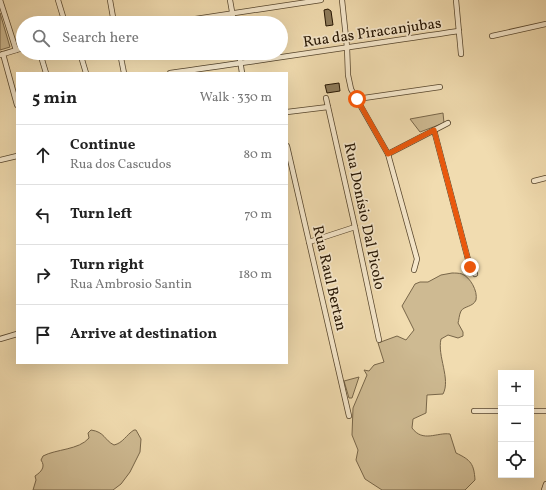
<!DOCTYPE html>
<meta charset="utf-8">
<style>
:root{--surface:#fff;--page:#f2f2f2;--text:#222;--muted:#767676;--line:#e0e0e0}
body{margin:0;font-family:Vollkorn,serif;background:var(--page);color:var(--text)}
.controls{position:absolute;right:12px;bottom:12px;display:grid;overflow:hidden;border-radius:0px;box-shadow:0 4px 16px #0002}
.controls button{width:36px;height:36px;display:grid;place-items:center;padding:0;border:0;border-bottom:1px solid var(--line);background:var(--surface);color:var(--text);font:20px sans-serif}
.stop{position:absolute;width:12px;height:12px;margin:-9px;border:3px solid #ea580c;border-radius:50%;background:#fff}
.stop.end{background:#ea580c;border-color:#fff;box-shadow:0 1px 4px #0008}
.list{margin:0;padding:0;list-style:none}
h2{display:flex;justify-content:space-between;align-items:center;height:52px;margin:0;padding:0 16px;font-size:17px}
h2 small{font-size:13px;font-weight:400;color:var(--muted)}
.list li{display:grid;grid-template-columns:26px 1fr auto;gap:12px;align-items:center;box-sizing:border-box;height:60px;padding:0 16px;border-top:1px solid var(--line)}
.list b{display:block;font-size:15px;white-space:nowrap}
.list p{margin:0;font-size:13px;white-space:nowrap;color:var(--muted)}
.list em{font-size:13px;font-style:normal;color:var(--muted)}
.icon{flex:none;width:22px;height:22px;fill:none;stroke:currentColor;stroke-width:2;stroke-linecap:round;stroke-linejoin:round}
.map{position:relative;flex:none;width:546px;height:490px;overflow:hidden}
.search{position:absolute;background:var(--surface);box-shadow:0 4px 16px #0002;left:16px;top:16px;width:272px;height:44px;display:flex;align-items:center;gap:10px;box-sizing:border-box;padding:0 14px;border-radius:22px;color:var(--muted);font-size:15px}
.panel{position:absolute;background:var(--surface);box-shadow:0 4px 16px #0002;left:16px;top:72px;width:272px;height:292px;border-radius:0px}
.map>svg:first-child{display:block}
.green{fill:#ceba92;stroke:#786649}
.building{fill:#8e7c5c;stroke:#231300}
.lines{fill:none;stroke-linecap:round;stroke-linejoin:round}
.minor-casing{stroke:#56452c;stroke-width:6}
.minor{stroke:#f6e8cc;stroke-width:4.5}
.route{stroke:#ea580c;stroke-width:5}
.labels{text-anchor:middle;stroke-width:3.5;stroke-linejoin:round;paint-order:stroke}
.street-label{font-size:15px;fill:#231300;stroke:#f6e8cc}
</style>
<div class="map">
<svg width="546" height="490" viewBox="0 0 546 490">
<rect width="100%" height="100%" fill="#f1dcb0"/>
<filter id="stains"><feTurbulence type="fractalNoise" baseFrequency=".005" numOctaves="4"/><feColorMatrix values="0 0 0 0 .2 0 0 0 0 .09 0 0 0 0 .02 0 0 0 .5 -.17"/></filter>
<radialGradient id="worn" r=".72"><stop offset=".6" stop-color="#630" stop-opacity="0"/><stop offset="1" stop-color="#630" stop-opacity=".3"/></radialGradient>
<g class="green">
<polygon points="0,13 10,47 0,50"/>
<polygon points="443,113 444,123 420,132 410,119"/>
<path d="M452,273C455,273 459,273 462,274C470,277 478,291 476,300C473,307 464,306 461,311C459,315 459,320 458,323L463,332V336L458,338L448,335L441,339C437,356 451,379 443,394L427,395L426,413L413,419L412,428C423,443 437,432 450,434L456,453C471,460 474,464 475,480L465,490H382L365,479L356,460L358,450L352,435L353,408L367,375L364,370L369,371L374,365L384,362L378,343L397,336L406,340L414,330L402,306L415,284L420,282H428L441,275Z"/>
<polygon points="359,377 352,398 349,398 344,381"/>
<path d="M91,430C105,432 104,440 114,445C123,443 126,435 134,430H136L141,439L140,452L130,472L121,484L113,490H33L36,480L35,476C41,472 46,467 41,460L43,456C56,449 79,450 89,438L88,433Z"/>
</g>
<g class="building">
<polygon points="328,9 331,11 333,25 326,26 324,10"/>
<polygon points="339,83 340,91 327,93 325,85"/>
</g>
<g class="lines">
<defs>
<g id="minor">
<polyline points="0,0 16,50"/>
<polyline points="58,0 65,23"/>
<polyline points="110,0 114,23"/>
<polyline points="230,0 234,23"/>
<polyline points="342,0 347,47 348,75 351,89 388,154 417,259 414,270"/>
<polyline points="456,0 461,54"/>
<polyline points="169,23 321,0"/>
<polyline points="492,36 546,24"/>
<polyline points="40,53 46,73"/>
<polyline points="80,53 86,73"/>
<polyline points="120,53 124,73"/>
<polyline points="239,53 242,73"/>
<polyline points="3,54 17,105"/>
<polyline points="0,55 23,48"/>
<path d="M170,73C266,60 362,45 459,31"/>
<polyline points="326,98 355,227 379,340"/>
<polyline points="357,99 440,87"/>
<polyline points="287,112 328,107"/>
<polyline points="434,130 470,267 475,274"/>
<polyline points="287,146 349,416"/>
<polyline points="388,154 448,123"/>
<polyline points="0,160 17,156"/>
<polyline points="534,181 546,178"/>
<polyline points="309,242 355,227"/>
<polyline points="0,339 17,334"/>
<polyline points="474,411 501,411"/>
<polyline points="531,411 546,411"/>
<polyline points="544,490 546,484"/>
</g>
</defs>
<use href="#minor" class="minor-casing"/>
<use href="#minor" class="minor"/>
</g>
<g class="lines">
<polyline class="route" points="357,99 388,154 434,130 470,267"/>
</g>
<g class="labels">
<g class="street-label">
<text transform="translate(372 32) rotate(-8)" y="5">Rua das Piracanjubas</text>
<text transform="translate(365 216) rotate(78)" y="5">Rua Donísio Dal Picolo</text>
<text transform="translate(330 278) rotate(77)" y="5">Rua Raul Bertan</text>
</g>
</g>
<rect width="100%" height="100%" filter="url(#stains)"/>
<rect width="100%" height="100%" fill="url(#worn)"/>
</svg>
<div class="controls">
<button>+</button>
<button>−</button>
<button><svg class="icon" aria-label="locate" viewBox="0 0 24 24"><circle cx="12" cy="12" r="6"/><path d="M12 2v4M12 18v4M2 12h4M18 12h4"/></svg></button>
</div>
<div class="stop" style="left:357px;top:99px"></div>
<div class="stop end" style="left:470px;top:267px"></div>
<div class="search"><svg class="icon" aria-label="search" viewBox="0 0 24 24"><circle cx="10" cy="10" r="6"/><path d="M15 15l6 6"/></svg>Search here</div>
<section class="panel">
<h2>5 min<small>Walk · 330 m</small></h2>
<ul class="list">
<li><svg class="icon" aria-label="ahead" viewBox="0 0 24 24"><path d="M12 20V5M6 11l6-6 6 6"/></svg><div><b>Continue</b><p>Rua dos Cascudos</p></div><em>80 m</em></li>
<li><svg class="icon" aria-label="left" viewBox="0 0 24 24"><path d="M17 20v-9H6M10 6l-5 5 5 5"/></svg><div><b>Turn left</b></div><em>70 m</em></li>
<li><svg class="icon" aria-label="right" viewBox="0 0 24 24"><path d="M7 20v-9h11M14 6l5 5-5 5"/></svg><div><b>Turn right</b><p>Rua Ambrosio Santin</p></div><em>180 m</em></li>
<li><svg class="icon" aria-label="arrive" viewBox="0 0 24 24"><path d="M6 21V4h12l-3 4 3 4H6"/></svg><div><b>Arrive at destination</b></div></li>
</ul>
</section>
</div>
